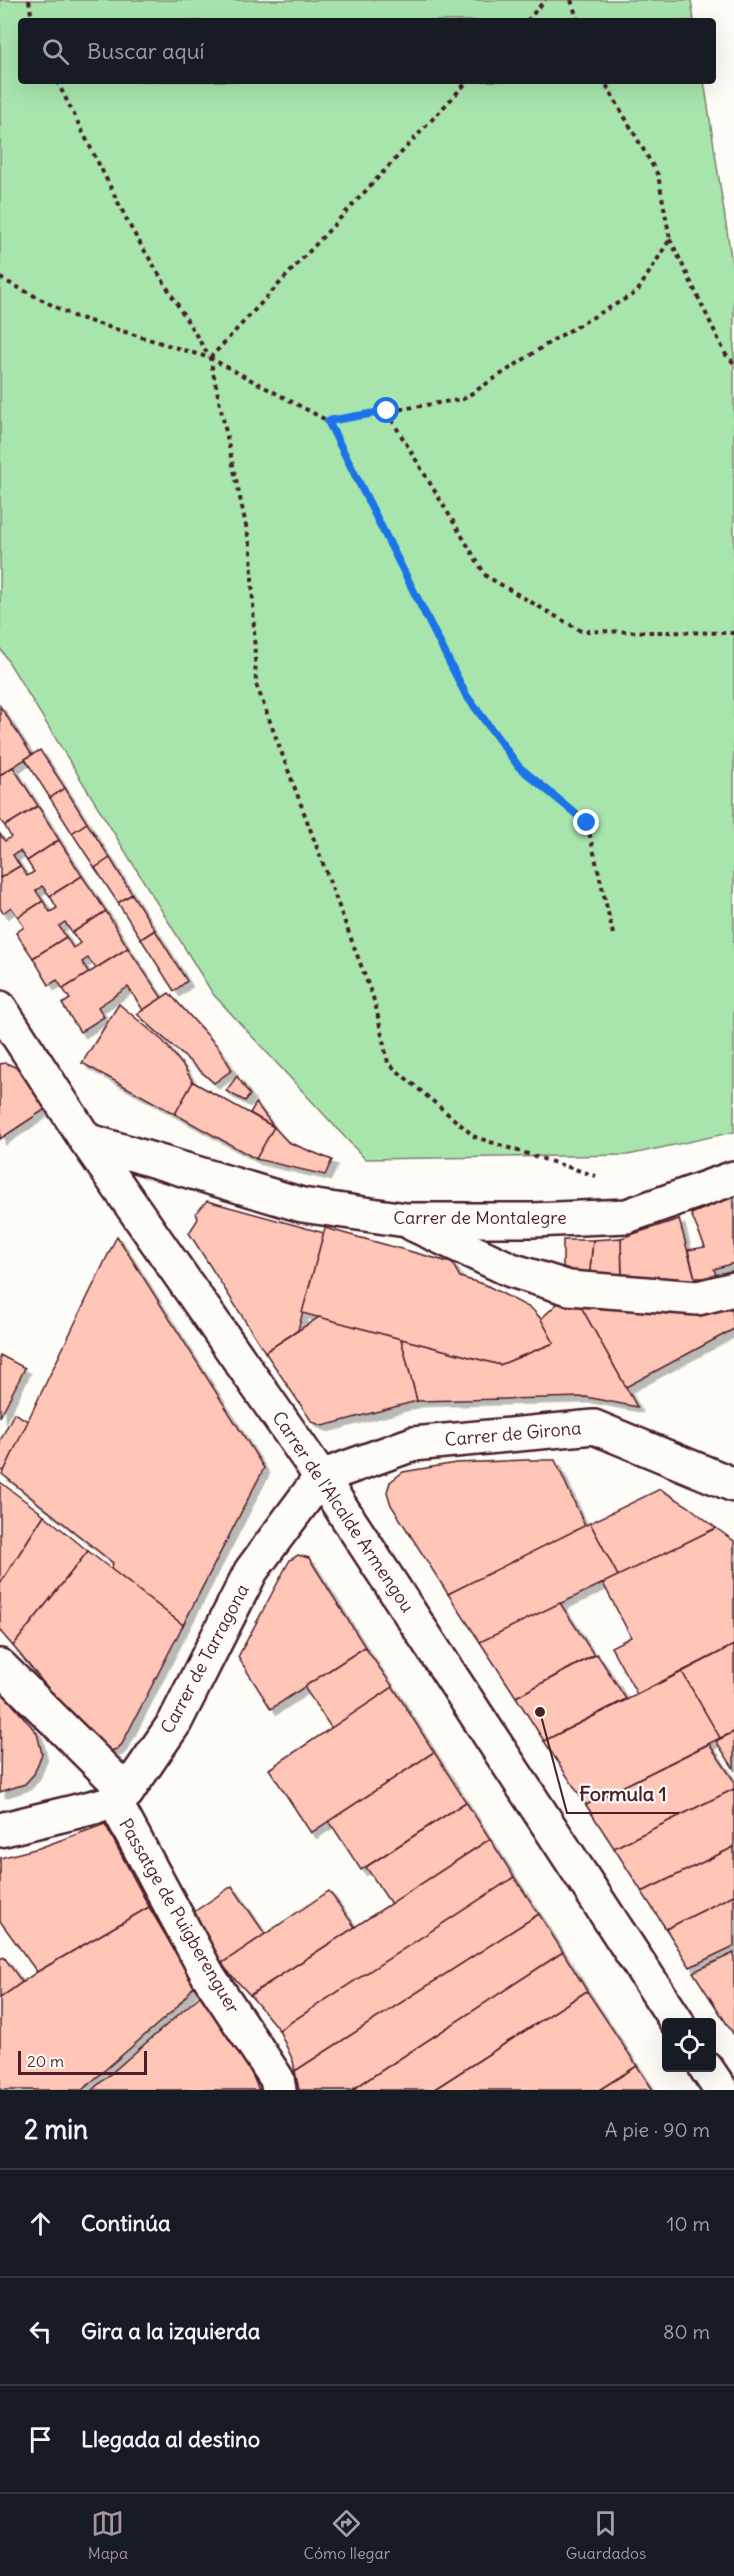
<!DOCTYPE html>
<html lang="es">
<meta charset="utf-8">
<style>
:root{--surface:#171b24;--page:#20242c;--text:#f1f3f6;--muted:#9ea1a6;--line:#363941;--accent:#a6949b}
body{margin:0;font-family:Delius,sans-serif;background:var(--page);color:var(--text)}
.controls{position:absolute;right:18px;bottom:18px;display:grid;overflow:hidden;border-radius:6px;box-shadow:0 6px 24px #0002}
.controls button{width:54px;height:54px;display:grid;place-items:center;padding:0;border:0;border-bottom:2px solid var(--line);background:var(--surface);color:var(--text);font:30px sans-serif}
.scale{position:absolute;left:18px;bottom:15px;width:129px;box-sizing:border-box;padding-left:6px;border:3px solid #4a1f2b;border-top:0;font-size:16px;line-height:21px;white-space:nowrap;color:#4a1f2b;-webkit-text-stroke:4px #fdfcf7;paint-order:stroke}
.stop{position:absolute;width:18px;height:18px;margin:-14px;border:4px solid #1a73e8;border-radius:50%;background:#fff}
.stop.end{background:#1a73e8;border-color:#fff;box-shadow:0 2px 6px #0008}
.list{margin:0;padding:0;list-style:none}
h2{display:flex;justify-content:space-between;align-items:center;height:78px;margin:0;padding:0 24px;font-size:26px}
h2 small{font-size:20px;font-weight:400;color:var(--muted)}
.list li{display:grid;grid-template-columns:39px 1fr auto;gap:18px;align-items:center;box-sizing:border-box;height:108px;padding:0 24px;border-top:2px solid var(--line)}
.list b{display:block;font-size:22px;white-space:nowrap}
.list em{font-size:20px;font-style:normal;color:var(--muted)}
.icon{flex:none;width:33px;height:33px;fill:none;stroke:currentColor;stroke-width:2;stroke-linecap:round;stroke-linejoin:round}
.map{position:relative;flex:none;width:734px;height:2090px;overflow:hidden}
.search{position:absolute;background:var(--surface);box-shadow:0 6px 24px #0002;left:18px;right:18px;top:18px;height:66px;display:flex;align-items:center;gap:15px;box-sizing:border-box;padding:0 21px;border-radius:6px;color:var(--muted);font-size:22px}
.sheet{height:402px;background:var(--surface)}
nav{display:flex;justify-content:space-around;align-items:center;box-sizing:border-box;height:84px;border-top:2px solid var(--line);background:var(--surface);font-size:16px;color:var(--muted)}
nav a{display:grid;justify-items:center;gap:3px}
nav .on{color:var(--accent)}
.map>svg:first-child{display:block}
.green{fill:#a8e5ad;stroke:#79826c;stroke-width:1.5}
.building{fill:#ffc5b6;stroke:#4a1f2b;stroke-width:1.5;filter:url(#shadow)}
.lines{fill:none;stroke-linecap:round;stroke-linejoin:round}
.minor-casing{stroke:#4a1f2b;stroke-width:38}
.path{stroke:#4a1f2b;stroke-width:4;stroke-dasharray:4.5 4.5;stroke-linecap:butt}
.minor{stroke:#fdfcf7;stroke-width:33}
.route{stroke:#1a73e8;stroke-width:8}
.labels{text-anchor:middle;stroke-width:4.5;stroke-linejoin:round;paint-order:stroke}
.street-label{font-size:18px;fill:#4a1f2b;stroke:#fdfcf7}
.leader{fill:none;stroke:#4a1f2b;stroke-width:2}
.callout-dot{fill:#4a1f2b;stroke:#fdfcf7;stroke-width:2}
.callout-label{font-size:20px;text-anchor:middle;font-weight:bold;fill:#4a1f2b;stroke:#fdfcf7;stroke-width:4.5;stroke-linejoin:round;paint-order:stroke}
</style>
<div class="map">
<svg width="734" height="2090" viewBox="0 0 734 2090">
<defs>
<filter id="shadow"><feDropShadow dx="5.5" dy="5.5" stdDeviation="0" flood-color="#0004"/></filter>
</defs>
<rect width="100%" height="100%" fill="#fdfcf7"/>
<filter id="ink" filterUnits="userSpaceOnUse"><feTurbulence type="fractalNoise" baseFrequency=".0167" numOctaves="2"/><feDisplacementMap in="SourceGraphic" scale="12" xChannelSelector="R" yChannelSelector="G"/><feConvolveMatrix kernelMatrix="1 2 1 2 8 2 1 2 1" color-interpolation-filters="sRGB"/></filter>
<g filter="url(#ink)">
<polygon class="green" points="0,0 691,0 694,21 21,21 21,81 704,81 734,277 734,1132 628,1155 365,1159 213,994 0,648"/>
<g class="building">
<polygon points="0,706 32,755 0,775"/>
<polygon points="40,750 65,788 50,798 25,759"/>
<polygon points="13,767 38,806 5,826 0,820 0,775"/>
<polygon points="65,788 87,823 72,833 50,798"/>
<polygon points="38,806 59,840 27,861 20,851 13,855 20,866 0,878 0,834 5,841 11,837 5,826"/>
<polygon points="87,823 110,858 95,868 72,833"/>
<polygon points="59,840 82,876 50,896 42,886 36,891 43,901 18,917 11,907 3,913 0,908 0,878 20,866 27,876 34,872 27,861"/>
<polygon points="110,858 132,894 118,903 95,868"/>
<polygon points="82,876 106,911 72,933 65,922 59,926 66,937 33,958 16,933 24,927 18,917 43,901 50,912 57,908 50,896"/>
<polygon points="132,894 155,930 141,939 118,903"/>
<polygon points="106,911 128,948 96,968 88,958 82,962 89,973 63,989 57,980 49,985 33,958 66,937 73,948 80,943 72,933"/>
<polygon points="155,930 187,981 174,991 141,939"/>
<polygon points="128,948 162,998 143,1010 128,987 98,1007 104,1017 80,1032 62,1004 70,999 63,989"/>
<polygon points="169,993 219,1048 232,1070 214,1083 137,1014"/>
<polygon points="119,1004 163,1041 184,1067 193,1082 175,1114 82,1063"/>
<polygon points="6,1063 24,1071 47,1108 0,1139 0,1064"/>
<polygon points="237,1076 250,1095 245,1101 226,1091"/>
<polygon points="193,1082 274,1127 256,1159 175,1114"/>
<polygon points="256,1103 274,1127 250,1113"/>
<polygon points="274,1127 288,1142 332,1160 325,1175 256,1159"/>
<polygon points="734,1196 734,1263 714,1269 717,1278 695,1278 688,1250 705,1247 691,1214"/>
<polygon points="207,1201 324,1233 298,1330 265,1352 189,1233 198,1219 196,1213"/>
<polygon points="679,1219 696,1282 622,1283 621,1238"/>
<polygon points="325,1228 452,1263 460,1277 486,1285 532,1309 541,1319 554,1343 500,1365 302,1313"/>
<polygon points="117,1236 264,1468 183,1625 111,1569 113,1563 2,1474"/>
<polygon points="621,1238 622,1283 589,1279 593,1240"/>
<polygon points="563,1240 593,1240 589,1279 563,1274"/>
<polygon points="561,1300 579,1303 637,1407 586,1397 417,1401 401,1339 500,1365 554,1343 541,1319"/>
<polygon points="579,1303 694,1313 732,1308 734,1329 626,1387"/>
<polygon points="319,1317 401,1339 417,1401 323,1426 312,1422 265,1352"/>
<polygon points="0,1355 25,1368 0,1417"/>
<polygon points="14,1413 28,1421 4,1471 0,1470 0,1441"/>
<polygon points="526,1460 555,1460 585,1526 448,1594 391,1505 387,1492 390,1482 403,1472 456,1463"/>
<polygon points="0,1482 44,1515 0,1584"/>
<polygon points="660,1489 688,1506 716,1528 618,1576 590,1523"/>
<polygon points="44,1515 88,1551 13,1646 0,1631 0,1584"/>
<polygon points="590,1523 618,1576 480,1642 448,1594"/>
<polygon points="716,1528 734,1541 734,1645 637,1694 611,1647 631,1637 603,1583"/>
<polygon points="88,1551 183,1625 122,1744 117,1749 110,1751 103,1751 97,1747 13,1646"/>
<polygon points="298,1555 309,1558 365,1647 271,1709 238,1657 286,1567 290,1560"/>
<polygon points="560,1603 594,1655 516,1697 480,1642"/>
<polygon points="734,1645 734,1732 720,1738 682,1672"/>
<polygon points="365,1647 393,1687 332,1729 304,1687"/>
<polygon points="597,1654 626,1699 544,1741 516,1697"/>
<polygon points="682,1672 720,1738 586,1805 544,1741"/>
<polygon points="393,1687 434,1752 311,1833 269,1769"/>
<polygon points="1,1691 37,1733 42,1754 34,1774 25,1784 0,1792"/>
<polygon points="734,1732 734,1769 716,1741"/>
<polygon points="709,1744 734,1781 734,1789 614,1848 586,1805"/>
<polygon points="434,1752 466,1802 361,1870 329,1821"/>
<polygon points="734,1789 734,1847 642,1892 614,1848"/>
<polygon points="466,1802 490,1839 391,1904 366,1867"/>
<polygon points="105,1824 149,1907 37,1972 0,1921 0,1858 39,1848"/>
<polygon points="490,1839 514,1877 429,1934 279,2030 250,1995"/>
<polygon points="734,1847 734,1895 666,1929 642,1892"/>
<polygon points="514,1877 539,1914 295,2071 293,2061 279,2030"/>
<polygon points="232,1886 265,1934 221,1964 194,1912"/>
<polygon points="329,1891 355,1927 250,1995 221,1964"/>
<polygon points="734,1895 734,1946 690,1967 666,1929"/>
<polygon points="149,1907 195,1985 175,2009 82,2090 0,2090 0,1998 37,1972"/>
<polygon points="539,1914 563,1952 352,2090 299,2090 295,2071"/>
<polygon points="563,1952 587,1991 433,2090 352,2090"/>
<polygon points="734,1953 734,2035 693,1972"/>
<polygon points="4,1957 22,1982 0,1998 0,1959"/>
<polygon points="587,1991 637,2066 599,2090 433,2090"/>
<polygon points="201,1995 239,2046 259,2090 92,2090"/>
<polygon points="637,2066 653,2090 599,2090"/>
</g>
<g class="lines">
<defs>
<g id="minor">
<polyline points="0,1008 86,1140 321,1477 677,2022"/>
<polyline points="86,1140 302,1205 406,1220 533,1220 627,1216 734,1178"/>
<polyline points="413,1224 511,1270 569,1288 698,1298 734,1289"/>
<polyline points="321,1477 413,1444 594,1427 734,1485"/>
<polyline points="0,1666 127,1792"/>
<polyline points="115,1802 208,1975 277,2079 279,2090"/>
<polyline points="0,1830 115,1802 127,1792 175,1722 251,1571 321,1477"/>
<polyline points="706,2068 721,2090"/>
</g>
</defs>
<use href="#minor" class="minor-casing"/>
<g class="path">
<polyline points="29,0 32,21"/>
<polyline points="571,0 578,21"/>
<polyline points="527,21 545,0"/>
<polyline points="57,81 132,230 210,358 251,549 256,684 375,1003 388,1063 475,1137 596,1176"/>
<polyline points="670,239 726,355 734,363"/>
<polyline points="0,278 73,316 210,358 328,421 463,399 555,339 637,292 670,239 658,175 604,81"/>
<polyline points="210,358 468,81"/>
<polyline points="387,412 486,576 581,631 734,633"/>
<polyline points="328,421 466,695 519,767 587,823 613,934"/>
</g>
<use href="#minor" class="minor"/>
</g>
</g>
<g class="lines" filter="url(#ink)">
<polyline class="route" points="387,411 328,421 466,695 519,767 587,823"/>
</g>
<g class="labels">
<g class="street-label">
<text x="480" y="1224">Carrer de Montalegre</text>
<text transform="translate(513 1434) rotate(-5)" y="6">Carrer de Girona</text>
<text transform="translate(343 1512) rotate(56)" y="6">Carrer de l'Alcalde Armengou</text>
<text transform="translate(205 1659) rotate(-62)" y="6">Carrer de Tarragona</text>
<text transform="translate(179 1916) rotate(60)" y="6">Passatge de Puigberenguer</text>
</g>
</g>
<path class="leader" d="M540 1712L567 1813H679"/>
<circle class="callout-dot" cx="540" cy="1712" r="6"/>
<g class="callout-label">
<text x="623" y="1801">Formula 1</text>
</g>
</svg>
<div class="controls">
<button><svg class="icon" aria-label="locate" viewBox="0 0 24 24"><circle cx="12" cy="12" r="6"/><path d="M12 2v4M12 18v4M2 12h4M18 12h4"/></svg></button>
</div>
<div class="scale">20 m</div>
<div class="stop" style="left:387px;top:411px"></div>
<div class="stop end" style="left:587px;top:823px"></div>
<div class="search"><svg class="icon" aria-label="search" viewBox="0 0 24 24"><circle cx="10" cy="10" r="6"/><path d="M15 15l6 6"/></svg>Buscar aquí</div>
</div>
<section class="sheet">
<h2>2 min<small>A pie · 90 m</small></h2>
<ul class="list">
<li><svg class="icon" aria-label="ahead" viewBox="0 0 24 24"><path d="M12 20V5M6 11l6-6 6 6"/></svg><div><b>Continúa</b></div><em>10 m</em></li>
<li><svg class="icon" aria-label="left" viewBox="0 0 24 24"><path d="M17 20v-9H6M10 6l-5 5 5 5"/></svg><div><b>Gira a la izquierda</b></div><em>80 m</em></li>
<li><svg class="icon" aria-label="arrive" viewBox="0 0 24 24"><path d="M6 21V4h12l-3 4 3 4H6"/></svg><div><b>Llegada al destino</b></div></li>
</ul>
</section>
<nav>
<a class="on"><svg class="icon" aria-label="map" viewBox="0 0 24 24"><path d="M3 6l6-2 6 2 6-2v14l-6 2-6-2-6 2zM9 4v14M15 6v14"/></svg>Mapa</a>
<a><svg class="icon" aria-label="directions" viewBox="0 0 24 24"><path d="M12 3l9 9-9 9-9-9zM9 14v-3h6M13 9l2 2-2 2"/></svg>Cómo llegar</a>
<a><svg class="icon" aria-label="saved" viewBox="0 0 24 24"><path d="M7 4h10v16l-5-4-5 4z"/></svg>Guardados</a>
</nav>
